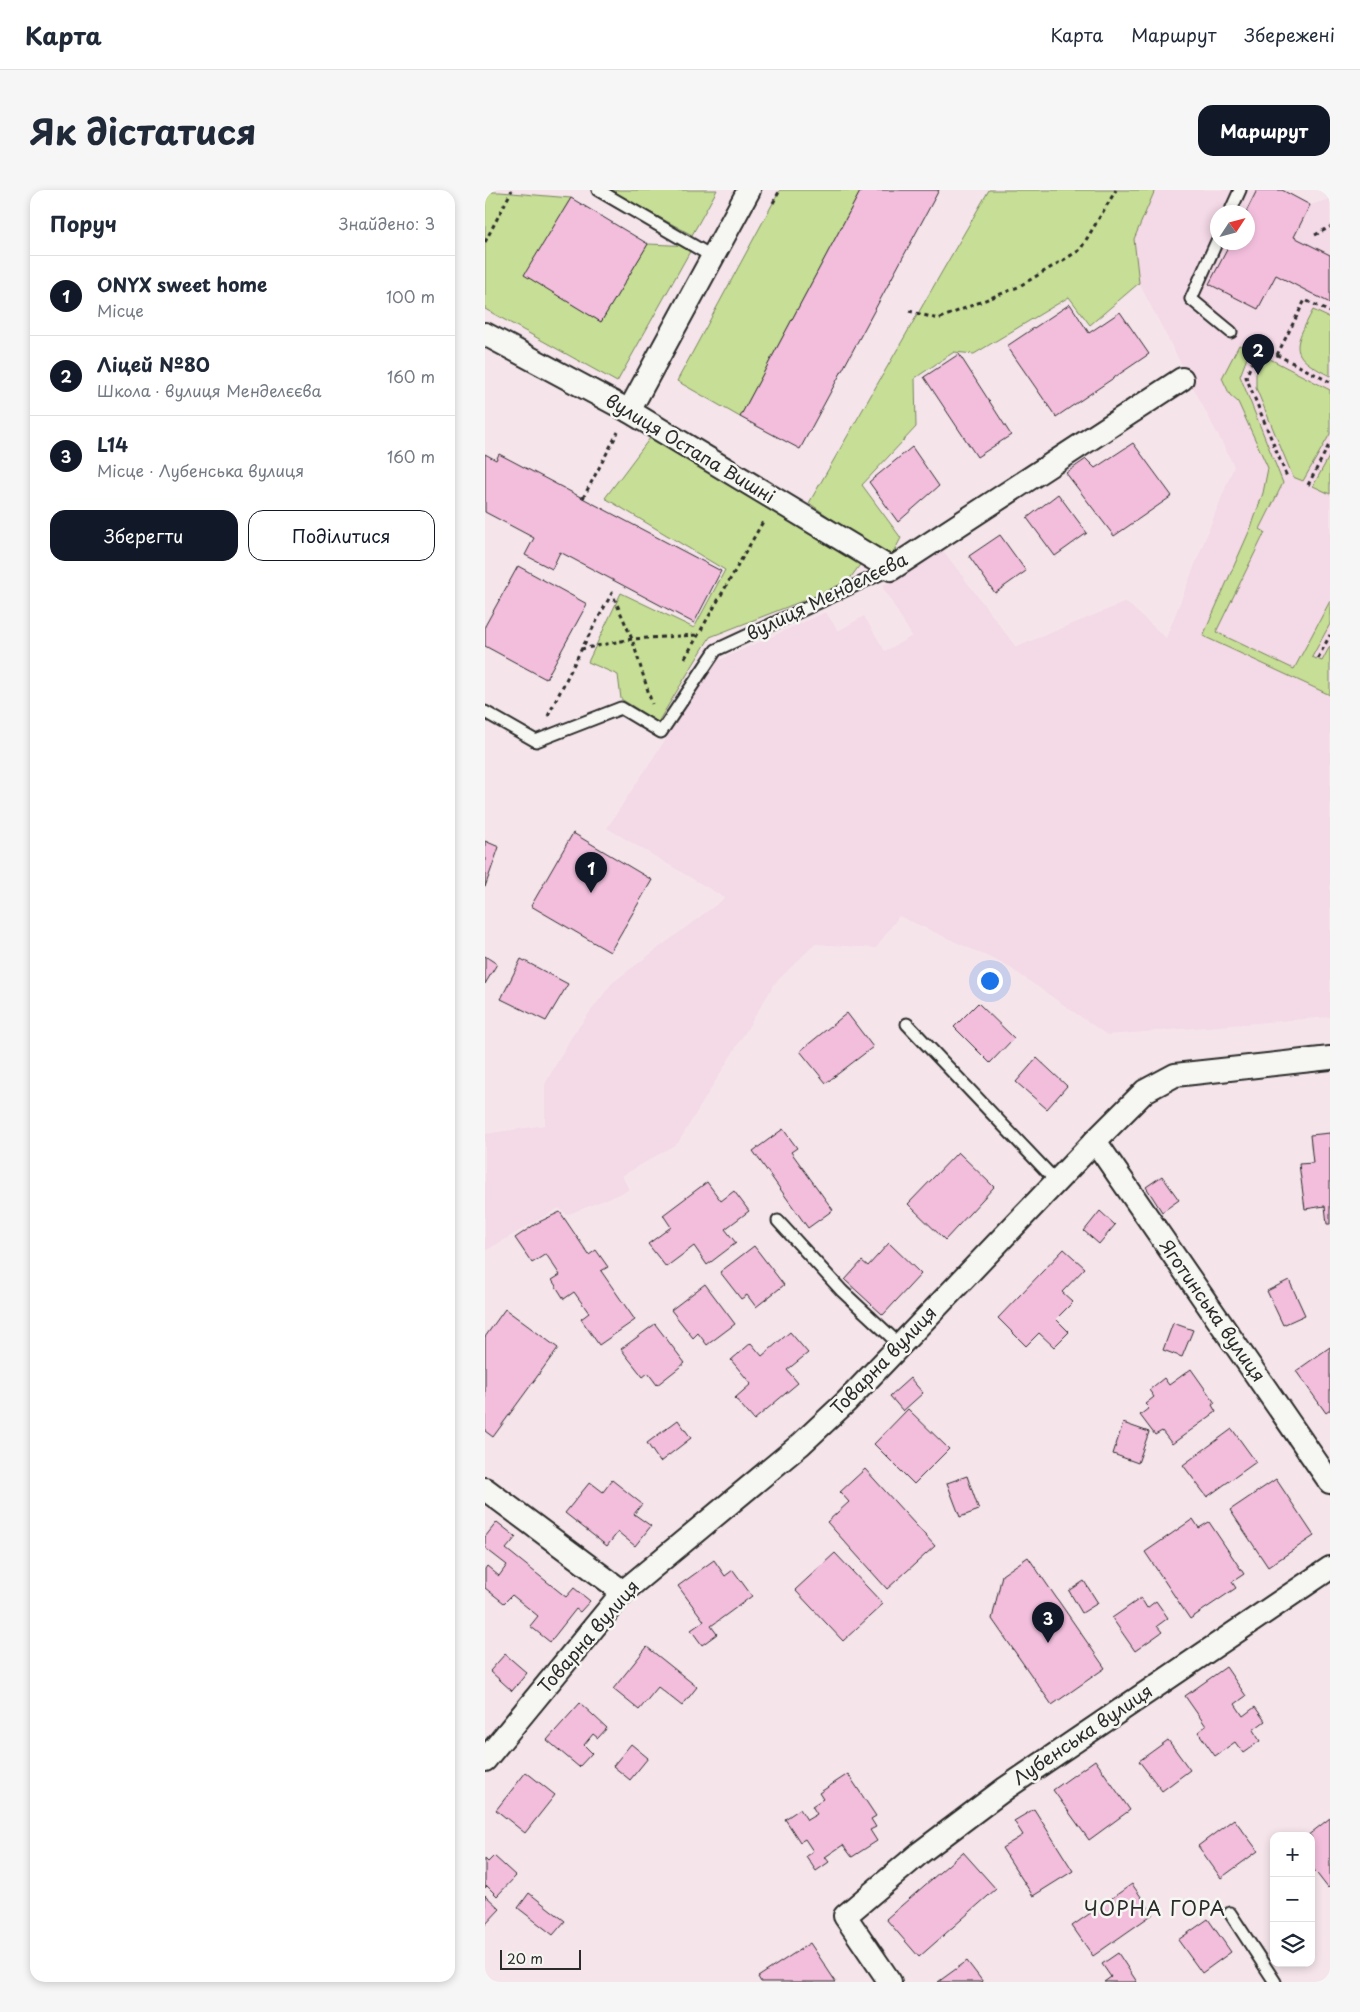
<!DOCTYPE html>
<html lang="uk">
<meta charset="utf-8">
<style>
:root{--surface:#fff;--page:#f6f6f7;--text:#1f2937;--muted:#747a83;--line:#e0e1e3;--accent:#111827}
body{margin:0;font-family:"Playpen Sans",sans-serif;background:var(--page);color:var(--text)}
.controls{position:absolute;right:15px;bottom:15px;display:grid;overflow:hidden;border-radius:10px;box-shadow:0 2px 8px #0003}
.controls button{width:45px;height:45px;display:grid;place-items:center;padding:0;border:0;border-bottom:1px solid var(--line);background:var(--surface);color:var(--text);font:25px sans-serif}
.compass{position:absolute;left:725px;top:15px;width:45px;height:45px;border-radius:50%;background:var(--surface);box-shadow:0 2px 8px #0003;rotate:54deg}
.scale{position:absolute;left:15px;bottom:12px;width:81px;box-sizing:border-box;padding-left:5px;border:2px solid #2b2b2b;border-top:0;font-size:14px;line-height:18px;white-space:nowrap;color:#2b2b2b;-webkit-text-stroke:4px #f6f6f2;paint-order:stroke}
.you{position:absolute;left:504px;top:790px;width:18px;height:18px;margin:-12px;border:4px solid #fff;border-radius:50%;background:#1a73e8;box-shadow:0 0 0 8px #1a73e833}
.badge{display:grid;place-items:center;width:32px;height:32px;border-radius:50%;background:var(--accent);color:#fff;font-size:16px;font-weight:700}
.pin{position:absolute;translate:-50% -41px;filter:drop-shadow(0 1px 2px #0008)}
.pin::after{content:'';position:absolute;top:26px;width:18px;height:15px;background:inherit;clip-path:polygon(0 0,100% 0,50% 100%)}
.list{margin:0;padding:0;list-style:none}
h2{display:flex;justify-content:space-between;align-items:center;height:65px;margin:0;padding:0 20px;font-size:21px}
h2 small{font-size:16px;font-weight:400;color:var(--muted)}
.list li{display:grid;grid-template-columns:32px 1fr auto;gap:15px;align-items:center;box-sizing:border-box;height:80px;padding:0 20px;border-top:1px solid var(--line)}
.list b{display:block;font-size:19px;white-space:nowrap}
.list p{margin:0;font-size:16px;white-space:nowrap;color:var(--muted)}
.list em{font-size:16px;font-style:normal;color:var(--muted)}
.actions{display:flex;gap:10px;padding:15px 20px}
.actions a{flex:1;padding:11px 0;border:1px solid var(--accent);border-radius:15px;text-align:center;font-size:18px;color:var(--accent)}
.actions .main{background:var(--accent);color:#fff}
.icon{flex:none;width:28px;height:28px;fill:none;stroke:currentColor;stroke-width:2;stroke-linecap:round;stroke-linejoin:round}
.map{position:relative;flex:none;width:845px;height:1792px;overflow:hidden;border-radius:15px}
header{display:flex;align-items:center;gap:30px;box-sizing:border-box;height:70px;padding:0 25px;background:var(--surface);border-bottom:1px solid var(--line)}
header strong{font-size:24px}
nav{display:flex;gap:28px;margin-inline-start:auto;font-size:18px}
.intro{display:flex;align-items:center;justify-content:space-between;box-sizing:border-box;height:120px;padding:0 30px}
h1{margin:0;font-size:35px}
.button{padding:12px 22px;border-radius:15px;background:var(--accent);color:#fff;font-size:18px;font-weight:700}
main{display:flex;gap:30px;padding:0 30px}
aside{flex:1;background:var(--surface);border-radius:15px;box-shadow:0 2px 8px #0003}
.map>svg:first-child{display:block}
.built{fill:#f4d9e6;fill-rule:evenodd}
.green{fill:#c6de95;stroke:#788460}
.building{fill:#f2bedc;stroke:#2b2b2b}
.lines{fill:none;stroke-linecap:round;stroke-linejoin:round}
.service-casing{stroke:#2b2b2b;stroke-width:15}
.minor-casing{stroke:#2b2b2b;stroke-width:26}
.path{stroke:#2b2b2b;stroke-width:3;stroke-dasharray:4 4;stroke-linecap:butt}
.service{stroke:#f6f6f2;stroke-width:11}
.minor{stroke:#f6f6f2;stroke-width:22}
.labels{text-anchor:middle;stroke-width:5;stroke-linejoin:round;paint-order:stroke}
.street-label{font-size:18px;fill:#2b2b2b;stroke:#f6f6f2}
.quarter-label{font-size:20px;letter-spacing:1px;fill:#2b2b2b;stroke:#f6f6f2}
</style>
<header>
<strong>Карта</strong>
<nav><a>Карта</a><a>Маршрут</a><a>Збережені</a></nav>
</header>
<div class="intro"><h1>Як дістатися</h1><a class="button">Маршрут</a></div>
<main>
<aside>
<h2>Поруч<small>Знайдено: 3</small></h2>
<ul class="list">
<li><span class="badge">1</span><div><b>ONYX sweet home</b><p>Місце</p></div><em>100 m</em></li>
<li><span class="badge">2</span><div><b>Ліцей №80</b><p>Школа · вулиця Менделєєва</p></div><em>160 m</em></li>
<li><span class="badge">3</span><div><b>L14</b><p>Місце · Лубенська вулиця</p></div><em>160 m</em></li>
</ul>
<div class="actions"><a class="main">Зберегти</a><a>Поділитися</a></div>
</aside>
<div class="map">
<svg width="845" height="1792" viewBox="0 0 845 1792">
<rect width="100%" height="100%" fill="#f5e5eb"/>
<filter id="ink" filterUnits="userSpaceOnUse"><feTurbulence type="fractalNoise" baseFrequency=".02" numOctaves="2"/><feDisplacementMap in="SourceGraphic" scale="10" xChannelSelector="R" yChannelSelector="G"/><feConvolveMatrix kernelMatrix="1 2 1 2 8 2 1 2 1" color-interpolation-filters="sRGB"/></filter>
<g filter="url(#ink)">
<path class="built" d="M670,0H797L825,15L845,9V827L622,845L521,775L414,726L391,758L330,754L290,793L193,953L137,986L144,1000L82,1025L74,1018L0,1061V944L60,935V894L87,846L127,793L240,708L122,638L232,471L341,422L353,441L379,426L400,461L427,446L397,396L457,359L531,457L641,412L681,448L749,276L654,93L649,49ZM732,22H762V52H732Z"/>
<g class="green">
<polygon points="124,0 232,0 207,45"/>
<polygon points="295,0 376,0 255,227 192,191"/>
<polygon points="504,0 670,0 649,49 654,93 605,135 584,107 489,164 469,162 430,188 431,237 377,295 416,348 405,369 324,313"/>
<polygon points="0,2 15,2 86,8 40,85 116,132 163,54 208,56 132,192 0,119"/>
<path d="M828,120L845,128V186C803,165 808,158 828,120Z"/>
<polygon points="754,155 765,160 755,186 798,293 775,339 780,342 731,442 809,479 845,411 845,434 827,467 837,471 845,456 845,505 718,446 767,335 778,303 783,278 753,212 745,205 737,188"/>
<polygon points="785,169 845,200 845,244 818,291 808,287 771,198 771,184 779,171"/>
<polygon points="168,244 377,372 361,394 225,447 173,532 136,509 133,485 103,472 136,403 209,438 240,380 120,308"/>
<polygon points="845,265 845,304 828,296"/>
</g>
<g class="building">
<polygon points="376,0 454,0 315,259 255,227"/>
<polygon points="772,0 797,0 825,15 809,47 845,65 845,113 791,85 773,119 724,94 746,52 762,52 762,22 761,22"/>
<polygon points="86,8 163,54 116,132 39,85"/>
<polygon points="585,114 604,143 635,122 664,164 571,227 522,156"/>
<polygon points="474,164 526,245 492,267 439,187"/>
<polygon points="648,253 687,306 629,346 581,283 601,269 610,278"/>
<polygon points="427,257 454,296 413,332 384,292"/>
<polygon points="0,264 11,270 14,264 236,381 209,433 75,362 67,379 40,365 49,348 0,322"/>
<polygon points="573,304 602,343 570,366 542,328"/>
<polygon points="515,345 541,381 510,403 484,366"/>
<polygon points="33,376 102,414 61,489 0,456 0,436"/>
<polygon points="88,643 167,690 125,762 46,716"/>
<polygon points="0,651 14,657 0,697"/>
<polygon points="0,766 12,774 0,794"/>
<polygon points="36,769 83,794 61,831 16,809"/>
<polygon points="493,813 529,848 505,873 469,837"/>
<polygon points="362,823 388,857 341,893 315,861"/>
<polygon points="552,868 582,896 562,919 531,892"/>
<polygon points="298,939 312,958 306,962 348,1020 323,1038 268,961"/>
<polygon points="845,943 845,1034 842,1034 840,1016 820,1019 814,974 828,973 825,945"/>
<polygon points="473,962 509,997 460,1050 423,1014"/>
<polygon points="677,986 694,1010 677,1022 661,997"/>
<polygon points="222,992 236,1011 249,1001 264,1021 240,1039 251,1053 222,1075 209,1056 181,1077 163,1054 186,1037 178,1025"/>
<polygon points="615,1021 630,1035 614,1054 599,1041"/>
<polygon points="75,1022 104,1065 111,1060 123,1077 116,1081 150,1130 114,1155 96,1129 104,1123 89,1102 79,1109 67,1090 75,1085 61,1064 47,1073 30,1048 52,1033"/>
<polygon points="404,1053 436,1084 398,1125 360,1090 377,1071 383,1076"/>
<polygon points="269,1056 299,1095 271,1117 262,1105 256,1109 235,1082"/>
<polygon points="579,1059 600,1078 577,1102 588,1112 571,1129 584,1142 569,1157 554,1143 541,1156 513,1128"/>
<polygon points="804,1090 820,1125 798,1135 782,1101"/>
<polygon points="220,1094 250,1134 222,1155 213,1143 208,1148 186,1120"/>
<polygon points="20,1119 73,1158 8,1247 0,1241 0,1147"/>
<polygon points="688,1133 708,1140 697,1167 678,1160"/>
<polygon points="170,1134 200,1173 172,1195 163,1183 158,1187 136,1159"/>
<polygon points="305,1142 323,1163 302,1180 313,1193 269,1230 250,1208 266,1194 246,1170 266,1153 277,1166"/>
<polygon points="845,1157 845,1220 841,1223 811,1181"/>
<polygon points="706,1179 730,1213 727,1215 731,1222 687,1254 677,1241 670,1245 655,1225 664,1218 660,1214 669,1207 664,1200 679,1188 684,1195"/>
<polygon points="425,1188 438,1203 418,1221 405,1206"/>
<polygon points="423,1219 464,1259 429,1294 389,1254"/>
<polygon points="193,1230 206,1248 175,1272 162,1253"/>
<polygon points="638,1233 664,1242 653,1273 628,1264"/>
<polygon points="747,1239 771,1272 722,1307 698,1275"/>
<polygon points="380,1279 450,1356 402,1399 342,1332 364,1312 355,1302"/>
<polygon points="482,1286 494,1320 475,1327 462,1293"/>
<polygon points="791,1289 829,1346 783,1377 745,1320"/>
<polygon points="127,1290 157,1314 149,1324 166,1336 150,1356 133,1342 122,1356 80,1323 105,1292 118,1302"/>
<polygon points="708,1329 714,1338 724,1332 759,1384 747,1392 751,1398 705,1429 660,1362"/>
<polygon points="12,1332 31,1347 21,1359 81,1407 89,1398 105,1411 95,1422 91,1419 65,1452 45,1436 53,1426 27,1405 19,1413 0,1398 0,1379 2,1376 14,1386 22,1375 0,1358 0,1347"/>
<polygon points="350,1363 398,1414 358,1451 310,1400"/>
<polygon points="543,1367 620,1478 567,1515 507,1429 517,1385"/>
<polygon points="229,1370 240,1386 248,1380 267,1406 226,1436 232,1444 217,1455 206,1440 219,1431 193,1396"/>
<polygon points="599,1391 613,1413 597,1423 584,1401"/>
<polygon points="656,1408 662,1418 671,1411 683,1428 672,1436 677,1442 650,1461 627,1428"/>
<polygon points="162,1457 212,1497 197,1516 173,1497 154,1520 128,1499"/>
<polygon points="20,1464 42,1483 27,1501 5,1481"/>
<polygon points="741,1477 761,1506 750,1514 758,1526 770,1517 780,1531 768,1540 775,1551 758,1563 750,1552 730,1566 713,1542 721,1536 700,1506"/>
<polygon points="95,1513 122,1538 113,1548 108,1544 99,1555 107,1563 94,1577 62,1550"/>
<polygon points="683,1550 705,1580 677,1601 654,1571"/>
<polygon points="146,1554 163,1568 145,1590 128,1576"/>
<polygon points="610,1570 645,1620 604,1650 568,1600"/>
<polygon points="41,1582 70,1605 40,1643 11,1620"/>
<polygon points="363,1584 391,1626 386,1629 391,1637 385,1640 392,1651 367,1667 358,1655 340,1667 344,1672 331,1681 321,1666 328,1661 320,1649 315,1652 300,1629 315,1619 322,1630 332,1624 327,1616 338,1609 334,1603"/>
<polygon points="549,1619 588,1681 548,1706 517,1658 538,1645 529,1631"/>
<polygon points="845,1628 845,1696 843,1698 826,1676 826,1646 822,1646"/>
<polygon points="749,1629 773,1661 736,1688 713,1656"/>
<polygon points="478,1662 511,1699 434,1767 401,1729"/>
<polygon points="9,1666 31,1686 12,1706 2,1696 0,1698 0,1669 3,1672"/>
<polygon points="647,1694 668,1724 608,1766 587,1736"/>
<polygon points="44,1703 80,1731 68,1745 33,1718"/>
<polygon points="0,1705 15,1719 0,1735"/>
<polygon points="723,1729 746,1762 717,1783 693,1750"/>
<polygon points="325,1753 351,1792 276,1792 273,1787"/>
<polygon points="633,1763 652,1792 619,1792 626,1787 617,1774"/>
<polygon points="482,1771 498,1792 453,1792"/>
</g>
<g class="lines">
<defs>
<g id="service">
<polyline points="113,0 228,67"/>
<polyline points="745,22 755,0"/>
<polyline points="732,51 706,109 746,142"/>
<polyline points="0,522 51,551 136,518 176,542 231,460 406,379"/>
<polyline points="422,834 571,991"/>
<polyline points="293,1031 357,1101 415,1155"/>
<polyline points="745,1723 790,1792"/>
</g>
<g id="minor">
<polyline points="0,144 144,221 406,379 697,189"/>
<polyline points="144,221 264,0"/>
<polyline points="610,951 845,1292"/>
<polyline points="0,1299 138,1402"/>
<polyline points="0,1570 138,1402 316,1254 361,1212 610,951 660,901 690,885 845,868"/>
<polyline points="405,1792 360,1726 436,1662 521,1598 845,1378"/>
</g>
</defs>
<use href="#service" class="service-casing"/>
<use href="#minor" class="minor-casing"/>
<g class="path">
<polyline points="288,13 295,0"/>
<polyline points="830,45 845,37"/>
<polyline points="0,52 27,0"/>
<polyline points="424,121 453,129 533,97 595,60 631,0"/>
<polyline points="763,150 845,192"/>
<polyline points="774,156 761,187 802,287"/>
<polyline points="792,165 820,110 845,122"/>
<polyline points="823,295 845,253"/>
<polyline points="98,308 133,242"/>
<polyline points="96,459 147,449 213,445"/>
<polyline points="200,468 279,330"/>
<polyline points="833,468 845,445"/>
<polyline points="63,526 96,460 127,403 147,449 167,514"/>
</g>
<use href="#service" class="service"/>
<use href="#minor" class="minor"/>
</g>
</g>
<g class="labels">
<g class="street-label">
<text transform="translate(205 259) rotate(31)" y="6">вулиця Остапа Вишні</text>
<text transform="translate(342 407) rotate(-26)" y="6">вулиця Менделєєва</text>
<text transform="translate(727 1121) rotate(55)" y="6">Яготинська вулиця</text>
<text transform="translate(399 1171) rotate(-46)" y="6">Товарна вулиця</text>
<text transform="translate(104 1447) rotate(-49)" y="6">Товарна вулиця</text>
<text transform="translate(598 1545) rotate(-34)" y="6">Лубенська вулиця</text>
</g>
<g class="quarter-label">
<text x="670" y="1726">ЧОРНА ГОРА</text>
</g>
</g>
</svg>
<div class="controls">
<button>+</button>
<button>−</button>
<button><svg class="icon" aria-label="layers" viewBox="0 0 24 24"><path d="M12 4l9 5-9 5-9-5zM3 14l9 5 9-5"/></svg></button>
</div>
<svg class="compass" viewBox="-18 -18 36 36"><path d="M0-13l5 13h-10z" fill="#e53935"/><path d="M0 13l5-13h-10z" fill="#747a83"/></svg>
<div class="scale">20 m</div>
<div class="you"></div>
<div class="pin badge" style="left:106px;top:703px">1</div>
<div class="pin badge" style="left:773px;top:185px">2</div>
<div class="pin badge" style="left:563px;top:1453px">3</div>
</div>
</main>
